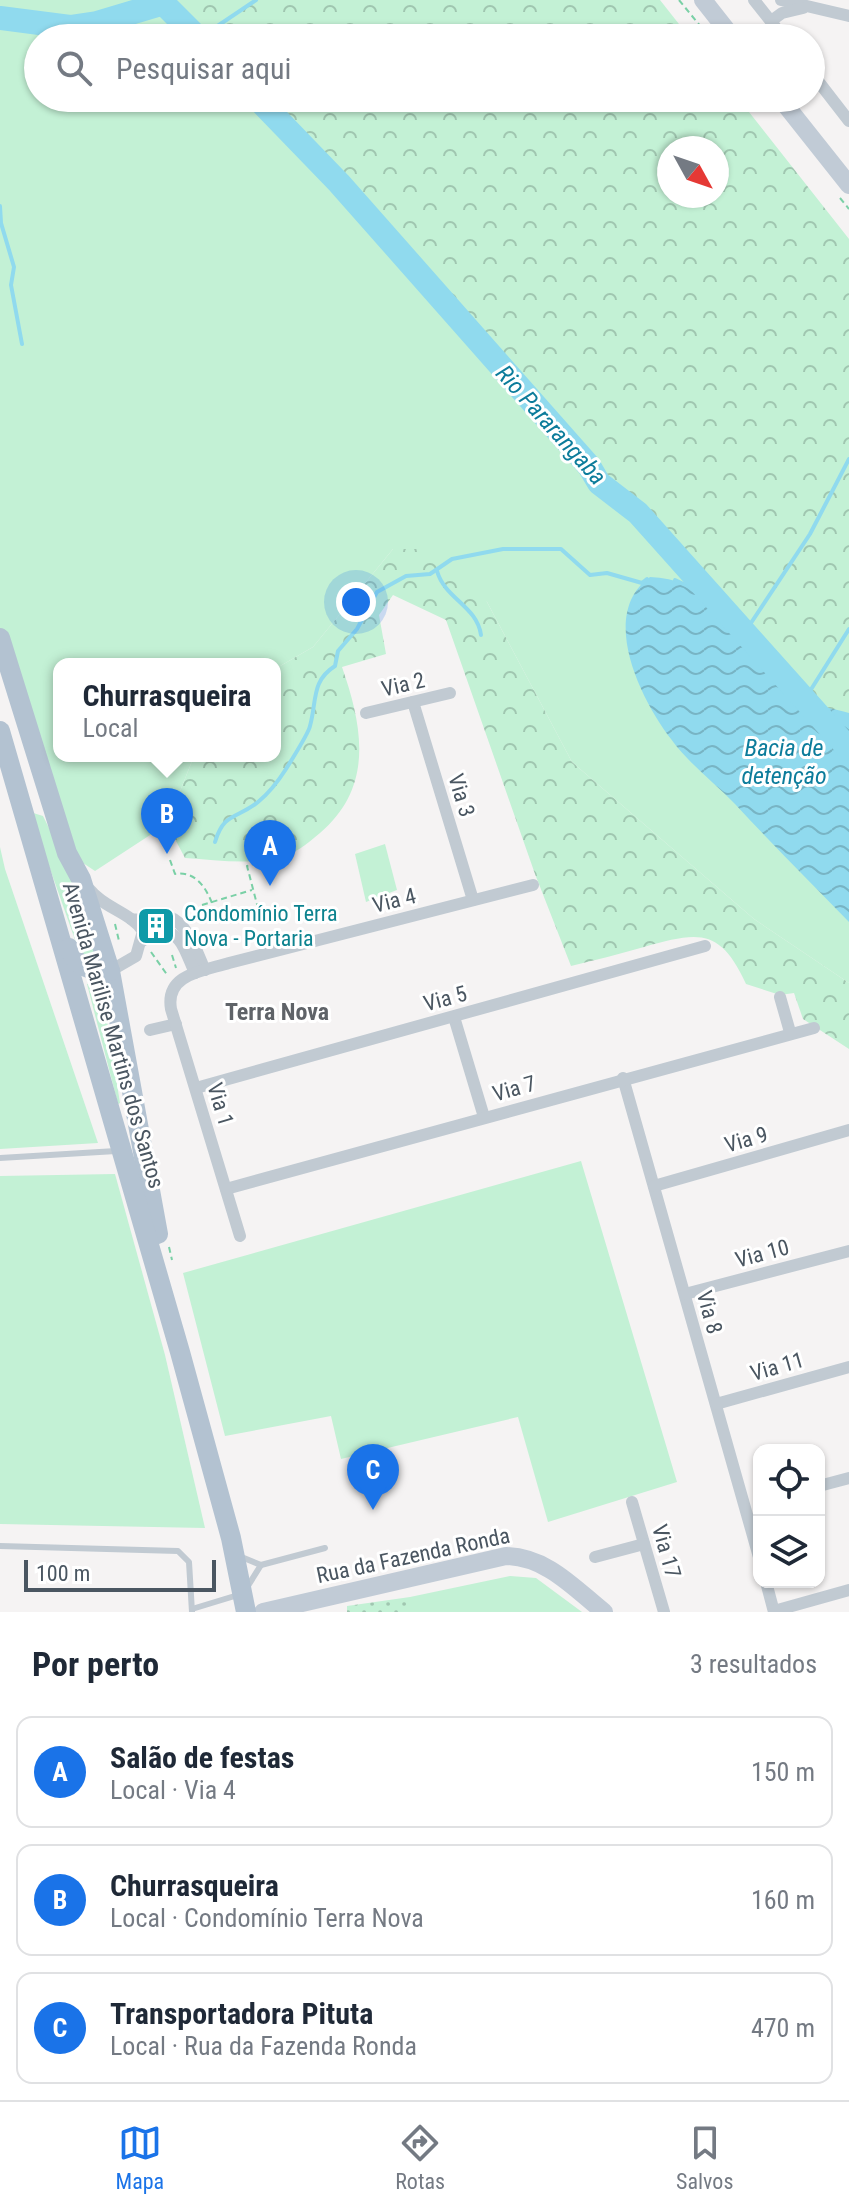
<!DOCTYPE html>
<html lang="pt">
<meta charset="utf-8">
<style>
:root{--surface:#fff;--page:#f2f2f3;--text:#1f2937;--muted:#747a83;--line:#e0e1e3;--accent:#1a73e8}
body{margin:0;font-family:"Roboto Condensed",sans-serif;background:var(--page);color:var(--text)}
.controls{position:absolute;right:24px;bottom:24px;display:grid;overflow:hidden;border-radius:16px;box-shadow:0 2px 6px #0004}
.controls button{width:72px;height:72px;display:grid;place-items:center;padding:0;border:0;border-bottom:2px solid var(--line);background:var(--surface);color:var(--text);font:40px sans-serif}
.compass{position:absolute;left:657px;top:136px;width:72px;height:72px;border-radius:50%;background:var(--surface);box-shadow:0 2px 6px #0004;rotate:130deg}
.scale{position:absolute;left:24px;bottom:20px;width:192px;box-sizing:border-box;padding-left:8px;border:4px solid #4a5661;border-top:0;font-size:22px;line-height:28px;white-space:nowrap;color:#4a5661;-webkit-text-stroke:6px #fff;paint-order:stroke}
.you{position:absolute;left:356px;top:602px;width:28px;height:28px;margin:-20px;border:6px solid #fff;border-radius:50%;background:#1a73e8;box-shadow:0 0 0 12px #1a73e833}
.badge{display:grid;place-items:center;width:52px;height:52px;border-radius:50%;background:var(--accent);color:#fff;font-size:26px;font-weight:700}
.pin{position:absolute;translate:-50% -66px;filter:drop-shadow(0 2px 4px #0008)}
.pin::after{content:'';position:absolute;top:42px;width:28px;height:24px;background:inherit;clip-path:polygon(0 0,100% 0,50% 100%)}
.popup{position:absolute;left:53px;top:658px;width:228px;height:104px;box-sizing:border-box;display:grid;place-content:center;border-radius:16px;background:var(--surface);filter:drop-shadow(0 2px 6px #0005);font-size:26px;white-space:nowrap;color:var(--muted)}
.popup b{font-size:30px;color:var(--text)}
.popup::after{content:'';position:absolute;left:50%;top:100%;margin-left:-16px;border:16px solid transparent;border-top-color:var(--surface)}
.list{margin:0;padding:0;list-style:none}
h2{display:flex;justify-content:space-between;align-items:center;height:104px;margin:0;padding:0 32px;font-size:34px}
h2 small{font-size:26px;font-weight:400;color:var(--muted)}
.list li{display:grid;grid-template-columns:52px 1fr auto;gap:24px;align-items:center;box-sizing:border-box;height:112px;margin:0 16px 16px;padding:0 16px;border:2px solid var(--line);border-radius:16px}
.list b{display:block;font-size:30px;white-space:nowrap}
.list p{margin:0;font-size:26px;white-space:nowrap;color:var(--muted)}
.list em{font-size:26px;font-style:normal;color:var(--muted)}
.icon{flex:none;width:44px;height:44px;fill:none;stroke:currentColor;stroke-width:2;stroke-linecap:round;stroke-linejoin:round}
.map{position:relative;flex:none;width:849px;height:1612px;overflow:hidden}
.search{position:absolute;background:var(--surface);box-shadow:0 2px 6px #0004;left:24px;right:24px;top:24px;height:88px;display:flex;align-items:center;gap:20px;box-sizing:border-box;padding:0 28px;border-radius:44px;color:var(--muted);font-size:30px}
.sheet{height:488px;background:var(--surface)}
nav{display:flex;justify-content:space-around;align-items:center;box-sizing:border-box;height:112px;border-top:2px solid var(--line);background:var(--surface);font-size:22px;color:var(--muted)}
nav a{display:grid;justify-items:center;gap:4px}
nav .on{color:var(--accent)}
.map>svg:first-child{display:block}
.green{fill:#c3f1d5}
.forest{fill:url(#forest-crowns);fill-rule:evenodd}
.garden{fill:url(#garden-dots)}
.water{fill:url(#water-waves)}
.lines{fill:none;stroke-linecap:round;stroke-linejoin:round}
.stream{stroke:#90daee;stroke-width:4}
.river{stroke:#90daee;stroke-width:24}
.path{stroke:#7ad0a6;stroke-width:2;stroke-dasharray:6 4;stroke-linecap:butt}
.service{stroke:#c1cad2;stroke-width:6}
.minor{stroke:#c1cad2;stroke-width:12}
.secondary{stroke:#c1cbd6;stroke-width:18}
.primary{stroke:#b3c2d1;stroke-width:20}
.labels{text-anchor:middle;stroke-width:6;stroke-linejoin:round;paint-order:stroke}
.street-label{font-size:22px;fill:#4a5661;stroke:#fff}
.culture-label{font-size:22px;fill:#0d838f;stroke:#fff;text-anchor:start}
.water-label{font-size:24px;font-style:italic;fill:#0c7c9b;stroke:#fff}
.neighbourhood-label{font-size:24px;font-weight:bold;fill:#5f6368;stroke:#fff}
</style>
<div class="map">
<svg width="849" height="1612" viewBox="0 0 849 1612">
<defs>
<pattern id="forest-crowns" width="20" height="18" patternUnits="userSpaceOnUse" patternTransform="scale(2)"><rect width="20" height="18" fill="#c3f1d5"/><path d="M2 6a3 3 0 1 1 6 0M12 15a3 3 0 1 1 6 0" fill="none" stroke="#a0c6b0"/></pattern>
<pattern id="garden-dots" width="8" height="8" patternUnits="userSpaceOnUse" patternTransform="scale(2)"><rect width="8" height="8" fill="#c3f1d5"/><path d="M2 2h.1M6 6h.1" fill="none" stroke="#a0c6b0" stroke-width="1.8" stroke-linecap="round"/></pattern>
<pattern id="water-waves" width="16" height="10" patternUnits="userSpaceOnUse" patternTransform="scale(2)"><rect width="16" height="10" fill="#90daee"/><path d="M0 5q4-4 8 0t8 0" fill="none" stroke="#78b4c4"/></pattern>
</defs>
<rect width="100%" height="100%" fill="#f5f3f3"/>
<g class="green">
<polygon points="0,0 160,0 198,38 38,38 38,98 256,98 589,466 599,483 638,513 849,749 849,983 754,919 572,762 487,602 393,549 313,647 275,669 275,664 59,664 59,756 194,756 167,824 95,871 68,853 0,642"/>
<polygon points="30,812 43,816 80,890 101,962 80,954"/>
<polygon points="385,844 397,890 366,902 355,854"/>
<polygon points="0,847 5,869 98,1143 0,1149"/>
<polygon points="101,983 120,1103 118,1104 87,984"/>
<polygon points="581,1161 677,1482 548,1522 518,1417 341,1459 331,1416 225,1436 183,1273"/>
<polygon points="115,1174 165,1355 205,1528 0,1524 0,1176"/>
<polygon points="510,1576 536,1578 582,1612 410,1612 410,1597"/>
</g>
<g class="forest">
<polygon points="161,0 660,0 690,38 198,38"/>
<path d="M254,98H738L849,239V747L638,513L599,483L589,466ZM669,148H717V196H669Z"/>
<path d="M393,549H422L452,559L487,602L572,762L754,919L849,983V1049L803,1019L794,993L780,995L746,984C720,927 698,932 644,947C620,954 595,960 571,966L535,874L446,620L393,595L379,615L386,654L342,667C363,727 374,787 320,833C307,844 295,854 278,858C249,865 215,860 185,858L167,824L194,756H275V669L313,647Z"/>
</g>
<polygon class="garden" points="410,1597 410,1612 347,1612 347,1606"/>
<path class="water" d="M650,577C723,579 754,653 802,696C812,706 836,709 849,713V922C811,883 772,844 735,804C714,782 689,764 671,739C641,700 598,614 650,577Z"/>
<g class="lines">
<g class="stream">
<polyline points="205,38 207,33 256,0"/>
<polyline points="0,206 1,223 14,267 11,285 22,344"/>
<path d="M437,571C445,599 477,606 481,635"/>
<polyline points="675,580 696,590"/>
<polyline points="704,595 722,606"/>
<polyline points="745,632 810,534 849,459"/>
<polyline points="805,699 849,629"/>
<path d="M215,842C224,812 237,819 258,802C269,793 279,780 286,769C291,761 309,732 310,726C317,701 311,681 335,666L338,651L357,629L377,592L406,576L430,574L452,559L503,549H561L590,575L607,573L642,583L647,579"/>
</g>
<g class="river">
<polyline points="160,0 198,38"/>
<polyline points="0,18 70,27 97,23 164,3"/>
<polyline points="257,98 339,183 589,466 599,483 638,513 849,749"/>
</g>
<g class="path">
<polyline points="679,0 710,38"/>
<polyline points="759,98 766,106"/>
<polyline points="840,198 849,209"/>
<path d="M170,860L175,874C195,871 205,886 212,903"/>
<polyline points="258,863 247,866 259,912"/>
<polyline points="202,905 252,890"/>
<polyline points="115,924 119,941"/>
<polyline points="151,952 168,976"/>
<polyline points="172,955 176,968"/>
<polyline points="169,1247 172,1260"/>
</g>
<g class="service">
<polyline points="0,1158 116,1151"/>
<polyline points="0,1546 178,1551 189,1562 192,1612"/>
<polyline points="239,1556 261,1565"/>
<polyline points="246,1589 261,1565 325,1548"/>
<polyline points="192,1609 238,1595"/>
</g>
<g class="minor">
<polyline points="754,0 784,38"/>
<polyline points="781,0 849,16"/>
<polyline points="771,21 782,13 803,8"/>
<polyline points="811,72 849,121"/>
<polyline points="413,702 473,900"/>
<polyline points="366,713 450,693"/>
<path d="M90,890C104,908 130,912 143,931L136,956L110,971"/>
<path d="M131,919C144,922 160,914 169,917C188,923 198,955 205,970"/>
<path d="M142,941C177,917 183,946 195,973"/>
<polyline points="780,997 790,1032"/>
<polyline points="454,1017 484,1117"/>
<polyline points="150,1030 176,1024"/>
<polyline points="623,1078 759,1557"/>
<polyline points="196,1088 705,946"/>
<polyline points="654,1186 849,1130"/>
<polyline points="226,1189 814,1028"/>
<path d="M240,1236L171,1009C165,974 203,971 229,963L533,885"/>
<polyline points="685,1294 849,1251"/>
<polyline points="716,1404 849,1367"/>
<polyline points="819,1486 849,1478"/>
<polyline points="632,1502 664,1612"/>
<polyline points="595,1557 644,1544"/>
<polyline points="766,1582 774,1612"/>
<polyline points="774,1611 849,1590"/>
</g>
<g class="secondary">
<polyline points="703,0 733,38"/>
<polyline points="780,98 849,185"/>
<path d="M263,1612L506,1556C547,1557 574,1588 604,1612"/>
</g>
<g class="primary">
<polyline points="0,638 67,853 81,879 110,971 158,1234"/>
<polyline points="0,731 180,1352 231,1538 246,1612"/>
<path d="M69,948C77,968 90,970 110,971"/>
</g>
</g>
<defs>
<symbol id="building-square" viewBox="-11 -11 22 22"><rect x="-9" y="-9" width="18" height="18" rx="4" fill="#0f9aa8" stroke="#fff"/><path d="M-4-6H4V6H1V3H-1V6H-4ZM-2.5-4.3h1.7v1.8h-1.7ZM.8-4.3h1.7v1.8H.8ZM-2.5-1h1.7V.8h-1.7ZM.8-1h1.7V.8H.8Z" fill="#fff"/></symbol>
</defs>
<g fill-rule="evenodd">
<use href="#building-square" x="134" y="904" width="44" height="44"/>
</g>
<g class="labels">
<g class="street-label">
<text transform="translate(403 684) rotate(-13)" y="8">Via 2</text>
<text transform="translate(462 795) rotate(73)" y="8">Via 3</text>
<text transform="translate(394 900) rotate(-14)" y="8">Via 4</text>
<text transform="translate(445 998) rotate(-15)" y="8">Via 5</text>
<text transform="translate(114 1035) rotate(74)" y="8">Avenida Marilise Martins dos Santos</text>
<text transform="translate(514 1088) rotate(-16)" y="8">Via 7</text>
<text transform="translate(221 1104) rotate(73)" y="8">Via 1</text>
<text transform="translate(746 1139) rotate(-16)" y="8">Via 9</text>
<text transform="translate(762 1253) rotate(-15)" y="8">Via 10</text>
<text transform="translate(710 1312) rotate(75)" y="8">Via 8</text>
<text transform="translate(777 1366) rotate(-16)" y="8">Via 11</text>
<text transform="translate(667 1551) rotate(74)" y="8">Via 17</text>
<text transform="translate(413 1555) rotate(-12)" y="8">Rua da Fazenda Ronda</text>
</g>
<g class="culture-label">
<text x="184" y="921">Condomínio Terra<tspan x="184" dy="25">Nova - Portaria</tspan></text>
</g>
<g class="water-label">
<text transform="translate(551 425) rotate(48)" y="8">Rio Pararangaba</text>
<text x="784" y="756">Bacia de<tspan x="784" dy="28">detenção</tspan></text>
</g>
<g class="neighbourhood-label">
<text x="277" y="1020">Terra Nova</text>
</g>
</g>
</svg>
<div class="controls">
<button><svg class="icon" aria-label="locate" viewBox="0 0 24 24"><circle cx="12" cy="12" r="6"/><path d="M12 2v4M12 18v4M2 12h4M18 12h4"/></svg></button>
<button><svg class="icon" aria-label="layers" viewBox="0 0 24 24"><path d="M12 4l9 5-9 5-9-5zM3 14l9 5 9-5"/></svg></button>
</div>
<svg class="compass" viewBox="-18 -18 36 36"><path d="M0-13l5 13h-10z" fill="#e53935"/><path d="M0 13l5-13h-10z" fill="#747a83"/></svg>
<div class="scale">100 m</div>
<div class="you"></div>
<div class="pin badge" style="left:270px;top:886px">A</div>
<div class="pin badge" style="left:167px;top:854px">B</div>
<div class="popup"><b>Churrasqueira</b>Local</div>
<div class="pin badge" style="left:373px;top:1510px">C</div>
<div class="search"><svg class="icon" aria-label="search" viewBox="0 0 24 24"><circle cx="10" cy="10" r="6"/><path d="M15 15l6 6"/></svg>Pesquisar aqui</div>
</div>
<section class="sheet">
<h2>Por perto<small>3 resultados</small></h2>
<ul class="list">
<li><span class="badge">A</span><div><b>Salão de festas</b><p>Local · Via 4</p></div><em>150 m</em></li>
<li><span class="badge">B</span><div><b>Churrasqueira</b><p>Local · Condomínio Terra Nova</p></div><em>160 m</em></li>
<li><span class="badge">C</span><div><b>Transportadora Pituta</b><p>Local · Rua da Fazenda Ronda</p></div><em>470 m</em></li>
</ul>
</section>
<nav>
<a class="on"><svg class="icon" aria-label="map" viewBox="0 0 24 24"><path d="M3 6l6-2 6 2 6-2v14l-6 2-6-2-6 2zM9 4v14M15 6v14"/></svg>Mapa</a>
<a><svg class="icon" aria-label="directions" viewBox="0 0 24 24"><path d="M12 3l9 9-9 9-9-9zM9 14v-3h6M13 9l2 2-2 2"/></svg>Rotas</a>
<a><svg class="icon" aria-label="saved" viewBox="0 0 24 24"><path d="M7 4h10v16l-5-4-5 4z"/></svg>Salvos</a>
</nav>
